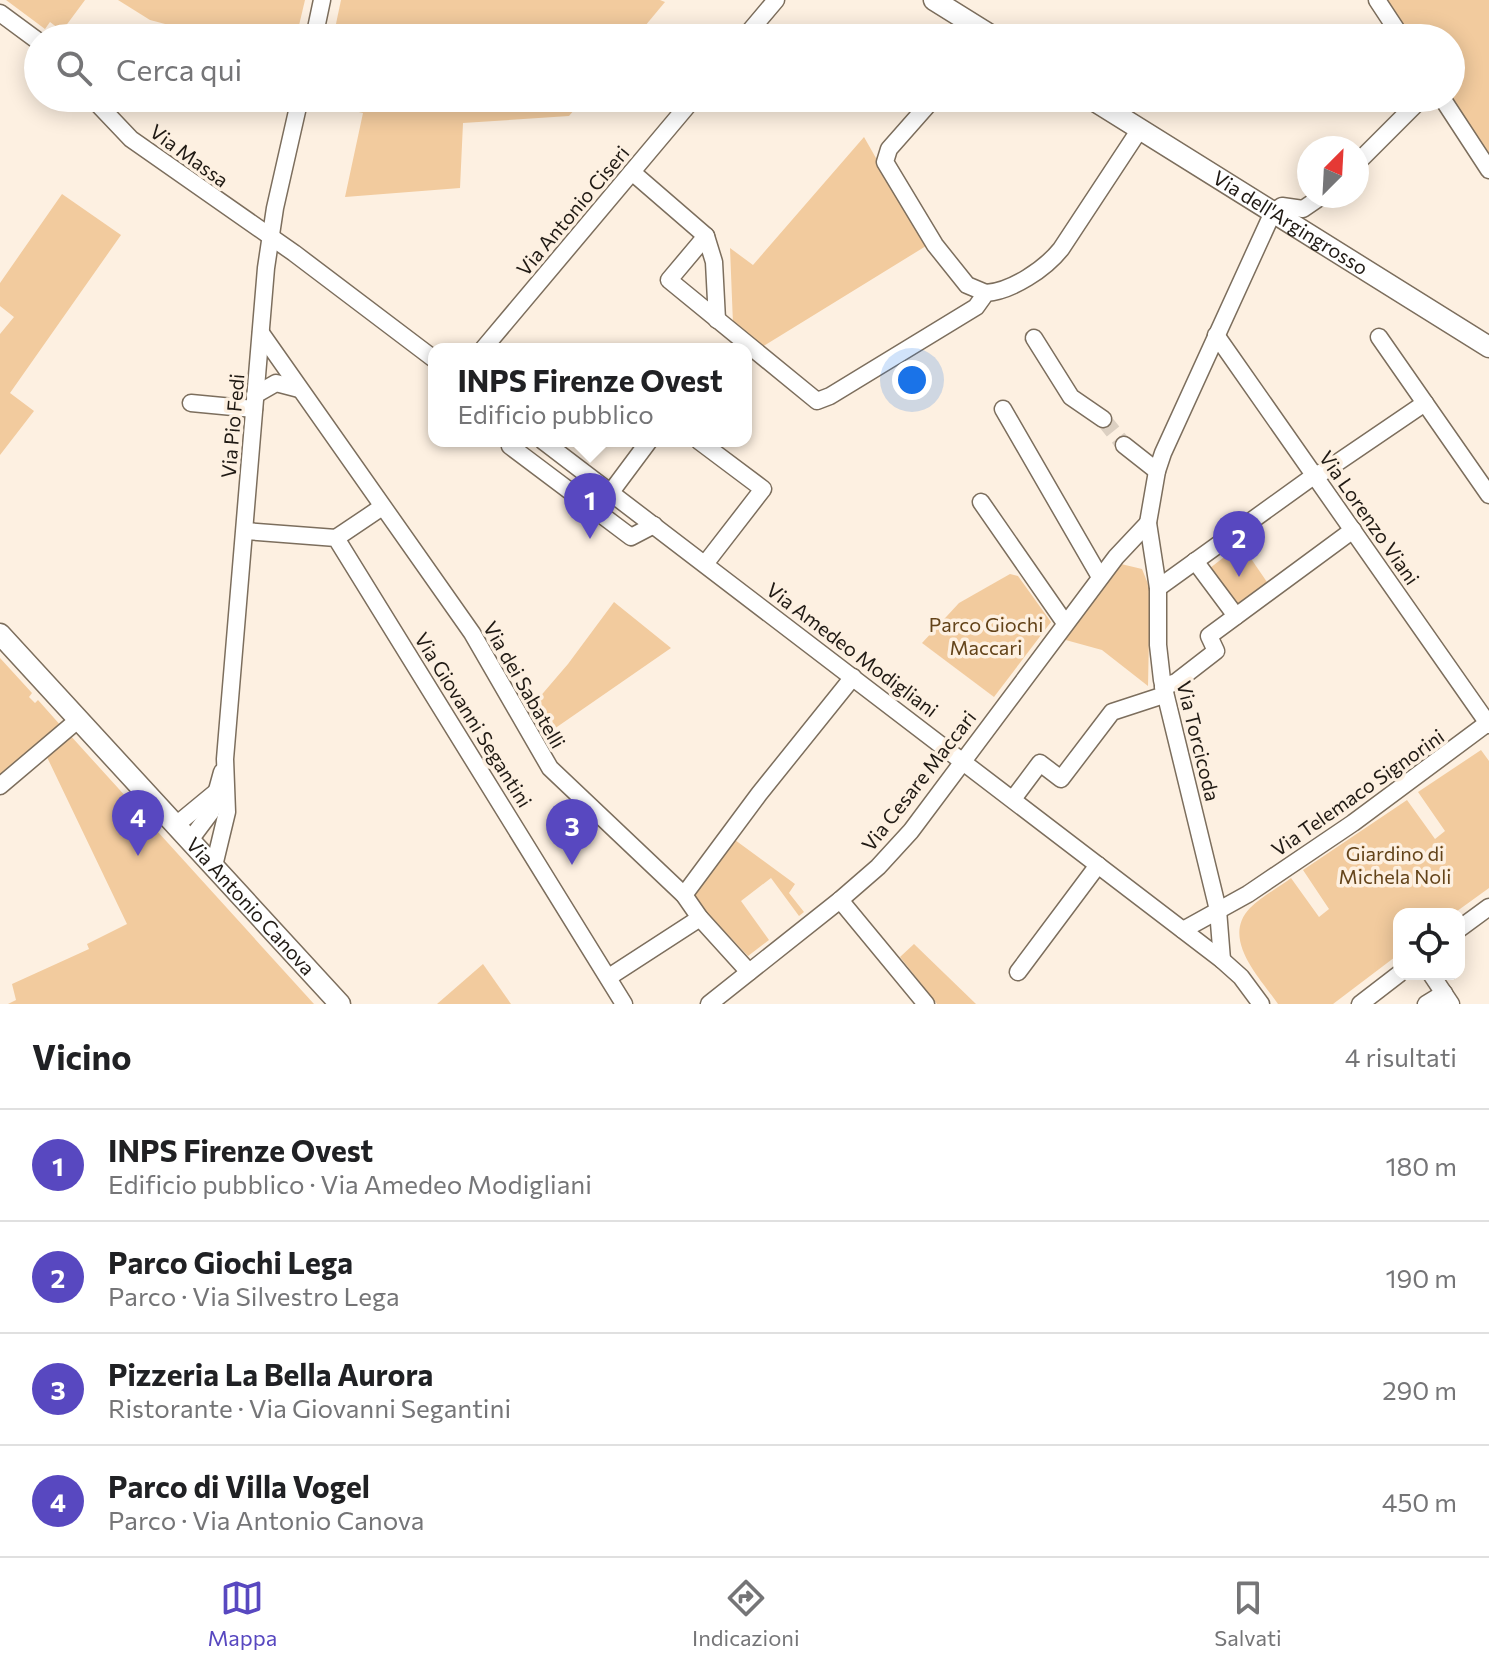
<!DOCTYPE html>
<html lang="it">
<meta charset="utf-8">
<style>
:root{--surface:#fff;--page:#f6f6f6;--text:#202124;--muted:#757577;--line:#e0e0e0;--accent:#5848c0}
body{margin:0;font-family:Commissioner,sans-serif;background:var(--page);color:var(--text)}
.controls{position:absolute;right:24px;bottom:24px;display:grid;overflow:hidden;border-radius:16px;box-shadow:0 4px 20px #0003}
.controls button{width:72px;height:72px;display:grid;place-items:center;padding:0;border:0;border-bottom:2px solid var(--line);background:var(--surface);color:var(--text);font:40px sans-serif}
.compass{position:absolute;left:1297px;top:136px;width:72px;height:72px;border-radius:50%;background:var(--surface);box-shadow:0 4px 20px #0003;rotate:24deg}
.you{position:absolute;left:912px;top:380px;width:28px;height:28px;margin:-20px;border:6px solid #fff;border-radius:50%;background:#1a73e8;box-shadow:0 0 0 12px #1a73e833}
.badge{display:grid;place-items:center;width:52px;height:52px;border-radius:50%;background:var(--accent);color:#fff;font-size:26px;font-weight:700}
.pin{position:absolute;translate:-50% -66px;filter:drop-shadow(0 2px 4px #0008)}
.pin::after{content:'';position:absolute;top:42px;width:28px;height:24px;background:inherit;clip-path:polygon(0 0,100% 0,50% 100%)}
.popup{position:absolute;left:428px;top:343px;width:324px;height:104px;box-sizing:border-box;display:grid;place-content:center;border-radius:16px;background:var(--surface);filter:drop-shadow(0 2px 6px #0005);font-size:26px;white-space:nowrap;color:var(--muted)}
.popup b{font-size:30px;color:var(--text)}
.popup::after{content:'';position:absolute;left:50%;top:100%;margin-left:-16px;border:16px solid transparent;border-top-color:var(--surface)}
.list{margin:0;padding:0;list-style:none}
h2{display:flex;justify-content:space-between;align-items:center;height:104px;margin:0;padding:0 32px;font-size:34px}
h2 small{font-size:26px;font-weight:400;color:var(--muted)}
.list li{display:grid;grid-template-columns:52px 1fr auto;gap:24px;align-items:center;box-sizing:border-box;height:112px;padding:0 32px;border-top:2px solid var(--line)}
.list b{display:block;font-size:30px;white-space:nowrap}
.list p{margin:0;font-size:26px;white-space:nowrap;color:var(--muted)}
.list em{font-size:26px;font-style:normal;color:var(--muted)}
.icon{flex:none;width:44px;height:44px;fill:none;stroke:currentColor;stroke-width:2;stroke-linecap:round;stroke-linejoin:round}
.map{position:relative;flex:none;width:1489px;height:1004px;overflow:hidden}
.search{position:absolute;background:var(--surface);box-shadow:0 4px 20px #0003;left:24px;right:24px;top:24px;height:88px;display:flex;align-items:center;gap:20px;box-sizing:border-box;padding:0 28px;border-radius:44px;color:var(--muted);font-size:30px}
.sheet{height:552px;background:var(--surface)}
nav{display:flex;justify-content:space-around;align-items:center;box-sizing:border-box;height:112px;border-top:2px solid var(--line);background:var(--surface);font-size:22px;color:var(--muted)}
nav a{display:grid;justify-items:center;gap:4px}
nav .on{color:var(--accent)}
.map>svg:first-child{display:block}
.green{fill:#f2cb9e}
.lines{fill:none;stroke-linecap:round;stroke-linejoin:round}
.minor-tunnel{stroke:#dcd0c2;stroke-width:16;stroke-dasharray:16 8;stroke-linecap:butt}
.minor-casing{stroke:#7c6e5d;stroke-width:19}
.tertiary-casing{stroke:#7c6e5d;stroke-width:23}
.minor{stroke:#fff;stroke-width:16}
.tertiary{stroke:#fff;stroke-width:20}
.labels{text-anchor:middle;stroke-width:7;stroke-linejoin:round;paint-order:stroke}
.street-label{font-size:20px;fill:#201a14;stroke:#fdf0e1}
.park-label{font-size:20px;fill:#634319;stroke:#fdf0e1}
</style>
<div class="map">
<svg width="1489" height="1004" viewBox="0 0 1489 1004">
<rect width="100%" height="100%" fill="#fdf0e1"/>
<g class="green">
<polygon points="6,0 85,0 62,31 50,22 45,29"/>
<polygon points="118,0 305,0 296,38 218,38 150,20"/>
<polygon points="341,0 660,0 665,2 635,38 333,38"/>
<polygon points="1385,0 1489,0 1489,158 1451,98 1451,38 1410,38"/>
<polygon points="320,98 584,98 569,116 463,123 460,188 345,197 363,113 319,103"/>
<polygon points="864,137 926,246 762,347 733,324 730,248 753,265"/>
<polygon points="62,194 121,235 10,393 34,411 0,455 0,334 14,317 0,306 0,283"/>
<polygon points="1241,544 1269,585 1243,604 1235,603 1210,568"/>
<polygon points="1121,564 1142,569 1150,589 1148,686 1102,650 1062,639"/>
<polygon points="1010,574 1018,576 1051,622 994,697 922,643 959,603"/>
<polygon points="614,602 671,648 541,738 526,713 568,664"/>
<polygon points="0,658 32,693 29,697 35,703 38,700 62,727 0,779"/>
<polygon points="69,734 314,1004 8,1004 16,1000 12,984 89,949 87,944 127,924 46,755"/>
<path d="M1481,750L1489,761V888L1453,914H1399V954L1333,1004H1278C1261,979 1220,939 1250,908C1261,897 1278,888 1291,878L1319,917L1329,909L1303,870L1407,800L1435,839L1445,831L1418,792Z"/>
<polygon points="735,840 795,884 789,893 804,912 799,916 771,878 741,901 769,940 748,956 693,898"/>
<polygon points="914,944 976,1004 937,1004 900,957"/>
<polygon points="483,964 511,1004 437,1004"/>
</g>
<g class="lines">
<polyline class="minor-tunnel" points="1103,419 1124,445"/>
<defs>
<g id="minor">
<polyline points="1377,0 1402,38"/>
<polyline points="0,13 38,41"/>
<polyline points="314,38 322,0"/>
<polyline points="744,38 776,0"/>
<polyline points="92,98 131,139 294,253 434,359"/>
<polyline points="934,98 889,149 885,162 935,245 967,285 986,293"/>
<polyline points="1442,98 1489,170"/>
<polyline points="1357,163 1422,98"/>
<polyline points="632,172 706,236 714,262 717,320"/>
<path d="M706,236L669,280L817,401L830,396L976,307L986,293C1012,291 1045,269 1061,249L1140,129"/>
<polyline points="261,333 472,633 550,768 684,895 700,918 749,972"/>
<polyline points="1216,335 1489,725"/>
<polyline points="1379,337 1489,495"/>
<polyline points="1034,338 1071,397 1103,419"/>
<polyline points="483,349 694,98"/>
<polyline points="255,395 276,383 299,389"/>
<polyline points="191,403 254,409"/>
<polyline points="1003,409 1100,577"/>
<polyline points="511,441 510,446 631,537 654,525"/>
<polyline points="543,441 1222,960 1241,977 1261,1004"/>
<polyline points="699,441 763,489 705,564"/>
<polyline points="1124,445 1157,471"/>
<polyline points="611,492 649,441"/>
<polyline points="981,502 1065,623"/>
<polyline points="245,531 336,538 624,1004"/>
<polyline points="336,538 382,507"/>
<polyline points="1195,561 1236,616"/>
<polyline points="1158,588 1315,475 1325,471 1425,403"/>
<polyline points="1163,687 1176,682 1216,651 1209,636 1353,530"/>
<polyline points="0,786 79,719"/>
<polyline points="1013,799 1040,763 1061,779 1112,712 1164,695"/>
<polyline points="176,825 216,792"/>
<polyline points="190,840 211,812 222,772"/>
<polyline points="214,866 227,812 225,759 228,723 266,268 275,208 300,98"/>
<polyline points="684,895 759,794 853,677"/>
<polyline points="840,900 926,1004"/>
<polyline points="1459,929 1489,907"/>
<polyline points="1183,930 1248,894 1353,823 1489,722"/>
<polyline points="1222,960 1218,910 1162,680 1158,645 1158,588 1148,523 1157,471 1163,453 1273,212 1282,206 1303,209 1322,196"/>
<polyline points="1018,972 1098,865"/>
<polyline points="1431,974 1451,1004"/>
<polyline points="609,977 700,918"/>
<polyline points="709,1004 840,900 878,867 911,831 1116,557 1148,523"/>
<polyline points="1360,1004 1399,974"/>
<polyline points="1426,1004 1444,993"/>
</g>
<g id="tertiary">
<polyline points="934,0 995,38"/>
<path id="s1" d="M1090,98L1489,347"/>
<path id="s2" d="M0,634L340,1004"/>
</g>
</defs>
<use href="#minor" class="minor-casing"/>
<use href="#tertiary" class="tertiary-casing"/>
<use href="#minor" class="minor"/>
<use href="#tertiary" class="tertiary"/>
</g>
<g class="labels">
<g class="street-label">
<text transform="translate(189 156) rotate(36)" y="7">Via Massa</text>
<text transform="translate(573 211) rotate(-50)" y="7">Via Antonio Ciseri</text>
<text dy="7" stroke="none"><textPath href="#s1" startOffset="236">Via dell'Argingrosso</textPath></text>
<text transform="translate(233 426) rotate(-85)" y="7">Via Pio Fedi</text>
<text transform="translate(1369 518) rotate(55)" y="7">Via Lorenzo Viani</text>
<text transform="translate(852 650) rotate(37)" y="7">Via Amedeo Modigliani</text>
<text transform="translate(524 685) rotate(60)" y="7">Via dei Sabatelli</text>
<text transform="translate(473 720) rotate(58)" y="7">Via Giovanni Segantini</text>
<text transform="translate(1198 741) rotate(76)" y="7">Via Torcicoda</text>
<text transform="translate(919 781) rotate(-52)" y="7">Via Cesare Maccari</text>
<text transform="translate(1358 793) rotate(-35)" y="7">Via Telemaco Signorini</text>
<text dy="7" stroke="none"><textPath href="#s2" startOffset="370">Via Antonio Canova</textPath></text>
</g>
<g class="park-label">
<text x="986" y="632">Parco Giochi<tspan x="986" dy="23">Maccari</tspan></text>
<text x="1395" y="861">Giardino di<tspan x="1395" dy="23">Michela Noli</tspan></text>
</g>
</g>
</svg>
<div class="controls">
<button><svg class="icon" aria-label="locate" viewBox="0 0 24 24"><circle cx="12" cy="12" r="6"/><path d="M12 2v4M12 18v4M2 12h4M18 12h4"/></svg></button>
</div>
<svg class="compass" viewBox="-18 -18 36 36"><path d="M0-13l5 13h-10z" fill="#e53935"/><path d="M0 13l5-13h-10z" fill="#757577"/></svg>
<div class="you"></div>
<div class="pin badge" style="left:590px;top:539px">1</div>
<div class="popup"><b>INPS Firenze Ovest</b>Edificio pubblico</div>
<div class="pin badge" style="left:1239px;top:577px">2</div>
<div class="pin badge" style="left:572px;top:865px">3</div>
<div class="pin badge" style="left:138px;top:856px">4</div>
<div class="search"><svg class="icon" aria-label="search" viewBox="0 0 24 24"><circle cx="10" cy="10" r="6"/><path d="M15 15l6 6"/></svg>Cerca qui</div>
</div>
<section class="sheet">
<h2>Vicino<small>4 risultati</small></h2>
<ul class="list">
<li><span class="badge">1</span><div><b>INPS Firenze Ovest</b><p>Edificio pubblico · Via Amedeo Modigliani</p></div><em>180 m</em></li>
<li><span class="badge">2</span><div><b>Parco Giochi Lega</b><p>Parco · Via Silvestro Lega</p></div><em>190 m</em></li>
<li><span class="badge">3</span><div><b>Pizzeria La Bella Aurora</b><p>Ristorante · Via Giovanni Segantini</p></div><em>290 m</em></li>
<li><span class="badge">4</span><div><b>Parco di Villa Vogel</b><p>Parco · Via Antonio Canova</p></div><em>450 m</em></li>
</ul>
</section>
<nav>
<a class="on"><svg class="icon" aria-label="map" viewBox="0 0 24 24"><path d="M3 6l6-2 6 2 6-2v14l-6 2-6-2-6 2zM9 4v14M15 6v14"/></svg>Mappa</a>
<a><svg class="icon" aria-label="directions" viewBox="0 0 24 24"><path d="M12 3l9 9-9 9-9-9zM9 14v-3h6M13 9l2 2-2 2"/></svg>Indicazioni</a>
<a><svg class="icon" aria-label="saved" viewBox="0 0 24 24"><path d="M7 4h10v16l-5-4-5 4z"/></svg>Salvati</a>
</nav>
